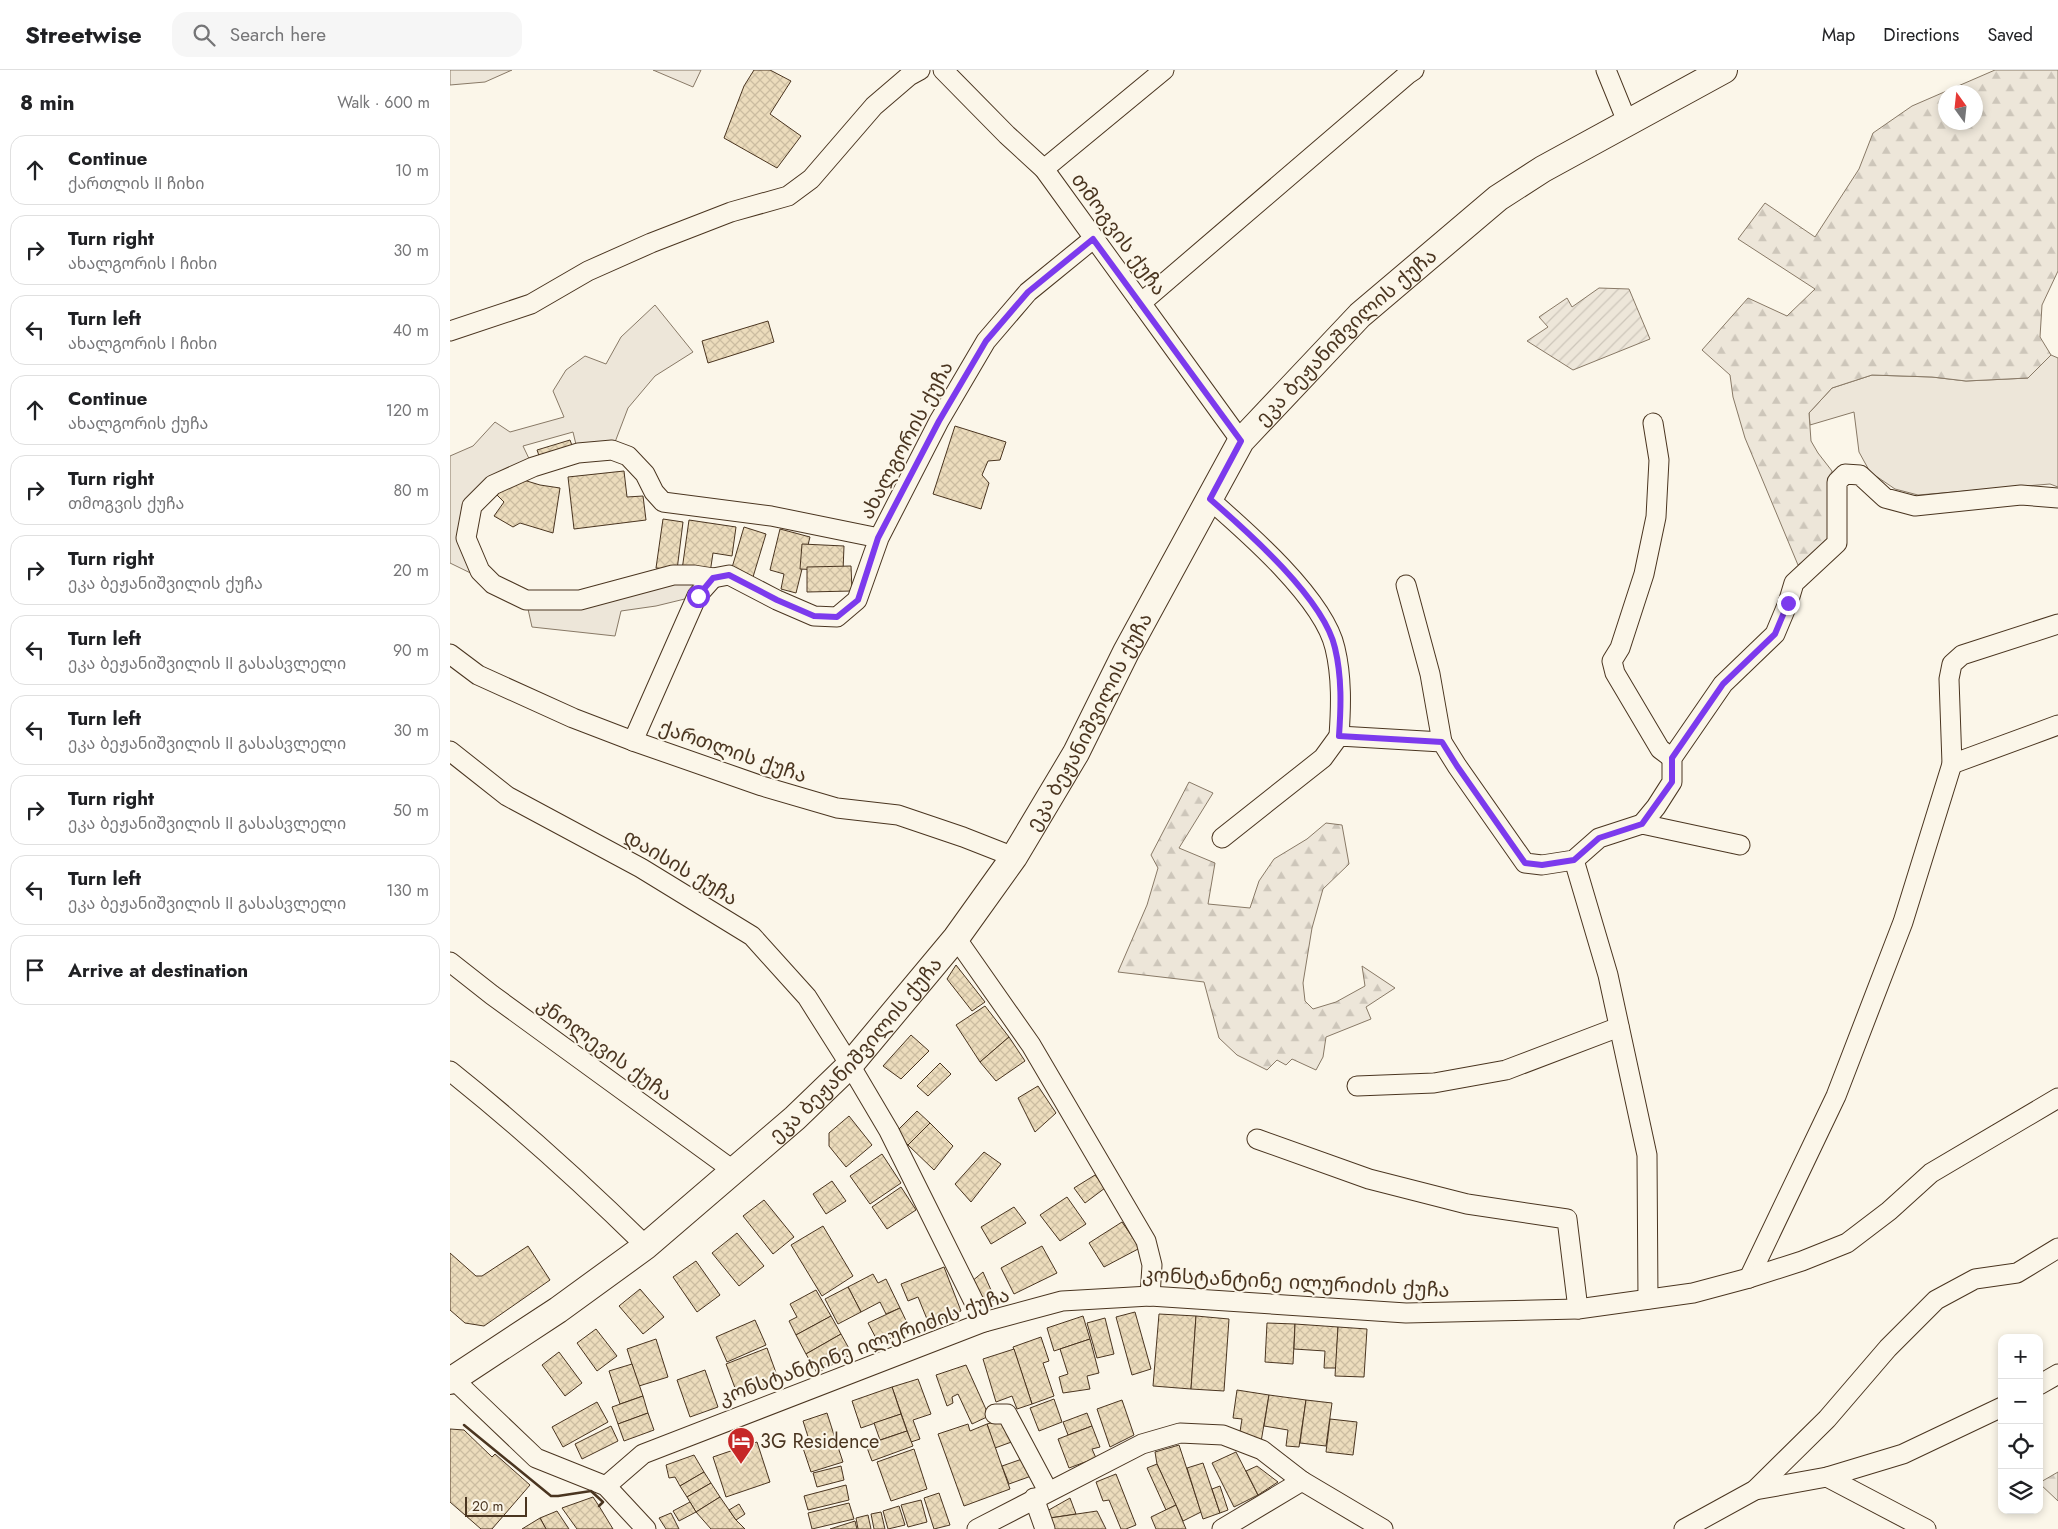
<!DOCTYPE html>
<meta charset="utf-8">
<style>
:root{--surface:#fff;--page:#f6f6f6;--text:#202124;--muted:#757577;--line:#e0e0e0}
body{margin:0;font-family:Jost,"Noto Sans Georgian",sans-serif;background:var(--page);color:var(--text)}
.controls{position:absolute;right:15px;bottom:15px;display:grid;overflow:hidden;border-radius:10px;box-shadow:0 2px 8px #0003}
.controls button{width:45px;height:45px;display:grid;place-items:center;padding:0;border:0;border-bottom:1px solid var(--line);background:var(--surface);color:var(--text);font:25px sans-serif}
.compass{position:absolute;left:1488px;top:15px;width:45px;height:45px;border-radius:50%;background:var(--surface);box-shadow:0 2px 8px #0003;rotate:345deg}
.scale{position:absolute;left:15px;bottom:12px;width:62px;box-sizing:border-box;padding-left:5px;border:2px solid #4a3520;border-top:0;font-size:14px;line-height:18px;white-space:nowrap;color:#4a3520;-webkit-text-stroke:4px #fbf6e9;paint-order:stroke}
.stop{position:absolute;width:15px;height:15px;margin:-11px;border:4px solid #7c3aed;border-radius:50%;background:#fff}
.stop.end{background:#7c3aed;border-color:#fff;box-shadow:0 1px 5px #0008}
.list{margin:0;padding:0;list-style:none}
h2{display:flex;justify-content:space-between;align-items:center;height:65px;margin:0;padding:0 20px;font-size:21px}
h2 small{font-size:16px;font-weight:400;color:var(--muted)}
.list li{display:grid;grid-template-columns:32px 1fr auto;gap:15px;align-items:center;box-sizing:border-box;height:70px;margin:0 10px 10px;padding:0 10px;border:1px solid var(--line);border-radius:15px}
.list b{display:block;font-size:19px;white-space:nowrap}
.list p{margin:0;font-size:16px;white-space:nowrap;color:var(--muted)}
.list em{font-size:16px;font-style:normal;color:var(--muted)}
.icon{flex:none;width:28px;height:28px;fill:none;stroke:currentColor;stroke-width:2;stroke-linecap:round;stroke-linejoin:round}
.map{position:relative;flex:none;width:1608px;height:1459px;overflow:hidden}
header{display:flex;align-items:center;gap:30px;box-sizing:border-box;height:70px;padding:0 25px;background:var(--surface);border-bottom:1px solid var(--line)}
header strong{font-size:24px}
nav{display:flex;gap:28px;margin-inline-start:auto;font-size:18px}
.search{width:350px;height:45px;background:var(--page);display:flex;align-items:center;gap:12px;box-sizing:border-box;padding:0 18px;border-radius:15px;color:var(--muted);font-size:19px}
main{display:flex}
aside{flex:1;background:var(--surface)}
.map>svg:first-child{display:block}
.grass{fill:#ede6d9;stroke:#887966}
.forest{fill:url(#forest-firs);stroke:#887966;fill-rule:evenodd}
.garden{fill:url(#garden-furrows);stroke:#887966}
.building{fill:url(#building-cross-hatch);stroke:#4a3520}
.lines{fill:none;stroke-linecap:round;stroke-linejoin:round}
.street-casing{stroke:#4a3520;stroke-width:21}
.secondary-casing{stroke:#4a3520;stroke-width:28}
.street{stroke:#fbf6e9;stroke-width:19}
.secondary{stroke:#fbf6e9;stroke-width:26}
.wall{stroke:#4a3520;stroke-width:2.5}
.route{stroke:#7c3aed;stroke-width:6}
.labels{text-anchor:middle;stroke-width:4;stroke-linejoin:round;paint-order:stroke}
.street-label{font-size:20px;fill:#4a3520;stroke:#fbf6e9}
.poi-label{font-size:20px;fill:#4a3520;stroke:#fbf6e9;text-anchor:start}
</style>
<header>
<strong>Streetwise</strong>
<div class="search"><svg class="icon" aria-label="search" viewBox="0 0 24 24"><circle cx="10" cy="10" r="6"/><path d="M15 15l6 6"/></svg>Search here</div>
<nav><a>Map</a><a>Directions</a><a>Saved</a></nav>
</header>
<main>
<aside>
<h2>8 min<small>Walk · 600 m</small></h2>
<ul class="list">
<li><svg class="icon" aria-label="ahead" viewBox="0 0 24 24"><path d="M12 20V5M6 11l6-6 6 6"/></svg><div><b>Continue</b><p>ქართლის II ჩიხი</p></div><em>10 m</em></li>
<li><svg class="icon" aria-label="right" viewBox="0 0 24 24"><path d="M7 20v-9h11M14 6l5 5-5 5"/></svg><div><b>Turn right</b><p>ახალგორის I ჩიხი</p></div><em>30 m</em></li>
<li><svg class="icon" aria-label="left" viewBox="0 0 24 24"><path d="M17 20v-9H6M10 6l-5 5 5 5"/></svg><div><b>Turn left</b><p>ახალგორის I ჩიხი</p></div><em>40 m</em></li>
<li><svg class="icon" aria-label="ahead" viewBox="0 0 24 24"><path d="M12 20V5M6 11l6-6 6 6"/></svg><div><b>Continue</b><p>ახალგორის ქუჩა</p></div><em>120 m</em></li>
<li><svg class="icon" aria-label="right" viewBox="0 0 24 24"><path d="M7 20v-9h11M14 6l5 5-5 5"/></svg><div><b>Turn right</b><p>თმოგვის ქუჩა</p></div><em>80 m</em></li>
<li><svg class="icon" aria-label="right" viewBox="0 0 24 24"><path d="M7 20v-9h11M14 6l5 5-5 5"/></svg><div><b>Turn right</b><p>ეკა ბეჟანიშვილის ქუჩა</p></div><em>20 m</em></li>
<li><svg class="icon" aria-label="left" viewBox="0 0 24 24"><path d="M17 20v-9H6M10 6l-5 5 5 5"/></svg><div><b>Turn left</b><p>ეკა ბეჟანიშვილის II გასასვლელი</p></div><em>90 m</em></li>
<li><svg class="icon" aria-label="left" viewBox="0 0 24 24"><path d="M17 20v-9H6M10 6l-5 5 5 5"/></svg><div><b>Turn left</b><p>ეკა ბეჟანიშვილის II გასასვლელი</p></div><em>30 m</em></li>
<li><svg class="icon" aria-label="right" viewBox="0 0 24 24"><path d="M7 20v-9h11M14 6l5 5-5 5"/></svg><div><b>Turn right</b><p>ეკა ბეჟანიშვილის II გასასვლელი</p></div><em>50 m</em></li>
<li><svg class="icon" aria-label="left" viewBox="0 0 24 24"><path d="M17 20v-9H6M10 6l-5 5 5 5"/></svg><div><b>Turn left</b><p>ეკა ბეჟანიშვილის II გასასვლელი</p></div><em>130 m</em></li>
<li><svg class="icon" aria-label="arrive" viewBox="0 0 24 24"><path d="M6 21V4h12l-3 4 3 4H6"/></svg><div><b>Arrive at destination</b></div></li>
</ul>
</aside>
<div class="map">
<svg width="1608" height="1459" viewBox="0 0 1608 1459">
<defs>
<pattern id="forest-firs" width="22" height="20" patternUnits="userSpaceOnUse" patternTransform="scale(1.25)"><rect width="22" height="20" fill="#ede6d9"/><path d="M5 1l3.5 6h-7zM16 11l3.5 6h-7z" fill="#cdc6ba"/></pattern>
<pattern id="garden-furrows" width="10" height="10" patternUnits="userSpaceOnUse" patternTransform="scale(1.25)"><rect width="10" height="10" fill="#ede6d9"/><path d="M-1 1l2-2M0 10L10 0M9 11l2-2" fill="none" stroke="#cdc6ba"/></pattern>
<pattern id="building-cross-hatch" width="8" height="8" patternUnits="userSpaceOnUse" patternTransform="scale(1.25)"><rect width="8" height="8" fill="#ecdcbc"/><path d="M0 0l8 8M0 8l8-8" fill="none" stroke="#ccbda1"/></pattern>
</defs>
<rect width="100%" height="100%" fill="#fbf6e9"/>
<g class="grass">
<polygon points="0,0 62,0 35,12 0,15"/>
<polygon points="203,0 251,0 243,17"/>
<polygon points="205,235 243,282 205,306 178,338 162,380 128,383 123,362 73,376 83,397 43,415 16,468 43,514 0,493 0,386 23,376 45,352 60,362 114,347 103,321 116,300 135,286 156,294 171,267"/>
<polygon points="1601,285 1608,288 1608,417 1600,414 1468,425 1445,419 1420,402 1409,382 1404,342 1360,355 1359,343 1382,318 1422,305 1482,307 1516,311 1578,308"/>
<polygon points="244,505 247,526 206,536 171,541 165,566 82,557 76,530"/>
</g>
<g class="forest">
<path d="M1545,0H1608V201L1592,235L1590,267L1601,285L1578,308L1516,311L1482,307L1422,305L1382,318L1359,343L1361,371L1368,383L1382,401L1383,471L1348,495L1295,368L1283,327L1280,305L1252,280L1298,228L1337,246L1365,219L1288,169L1315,133L1365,167L1409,99L1423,63L1462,36ZM1496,22H1526V52H1496Z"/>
<polygon points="739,712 763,723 729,778 765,793 758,834 800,838 809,811 824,789 857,769 876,753 892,755 899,794 873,819 862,858 853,913 855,931 863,939 886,932 915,916 912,896 945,918 916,937 921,949 876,967 873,987 866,1000 842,989 836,995 827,990 817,1000 787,985 769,968 754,912 668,902 697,835 708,798 701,785"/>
<polygon points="1608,1402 1608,1431 1589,1413"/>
</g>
<polygon class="garden" points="1149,218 1179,219 1200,269 1123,300 1077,271 1098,257 1089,247 1117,228 1122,237"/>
<g class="building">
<polygon points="304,0 320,0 341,11 320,44 351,66 327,98 274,68 294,16"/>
<polygon points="318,251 324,272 258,293 252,271"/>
<polygon points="505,356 556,372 550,390 538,391 532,405 539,413 531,439 483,424"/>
<polygon points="120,370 124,381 91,391 87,380"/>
<polygon points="174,401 177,427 193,426 196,450 124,459 118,407"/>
<polygon points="67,408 90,415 110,418 103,463 70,453 63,457 44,446 54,432 42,420"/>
<polygon points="213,449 233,452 227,500 206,498"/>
<polygon points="239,450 286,457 282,486 263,483 260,503 232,500"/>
<polygon points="294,457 316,464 303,507 281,501"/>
<polygon points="330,459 360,467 346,523 331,519 334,504 320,500"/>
<polygon points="352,474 394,476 393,501 350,499"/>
<polygon points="401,496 402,521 357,522 357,497"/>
<polygon points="506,895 535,932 522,941 497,909"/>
<polygon points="535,936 559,967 530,992 506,955"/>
<polygon points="461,965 479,981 451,1009 433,996"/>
<polygon points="559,967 575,991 546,1011 530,992"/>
<polygon points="490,993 501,1004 478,1026 467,1016"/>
<polygon points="588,1016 606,1043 585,1062 568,1028"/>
<polygon points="467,1041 480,1053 458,1075 445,1063"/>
<polygon points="399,1046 422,1075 396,1097 379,1076 379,1063"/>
<polygon points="480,1053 503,1076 484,1100 458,1075"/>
<polygon points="534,1082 551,1094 521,1132 505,1114"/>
<polygon points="432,1084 451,1113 420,1134 400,1106"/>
<polygon points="645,1105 655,1118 635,1133 624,1118"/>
<polygon points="382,1111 396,1131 376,1144 363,1124"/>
<polygon points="451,1117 466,1140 437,1159 422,1137"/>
<polygon points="617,1127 636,1154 610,1171 590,1145"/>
<polygon points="314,1130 344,1167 323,1184 293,1146"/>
<polygon points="564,1137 576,1153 541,1174 531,1157"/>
<polygon points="672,1152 690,1178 654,1197 639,1173"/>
<polygon points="373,1156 403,1206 372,1226 341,1175"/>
<polygon points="287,1163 314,1196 289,1216 262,1183"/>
<polygon points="78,1176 100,1210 34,1256 15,1253 0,1240 0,1183 26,1206 32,1206"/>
<polygon points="592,1176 607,1203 564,1224 551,1198"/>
<polygon points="246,1191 270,1225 247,1242 223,1207"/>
<polygon points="494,1197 511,1241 479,1254 468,1227 458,1231 451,1214"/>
<polygon points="533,1202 545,1229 533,1236 521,1212"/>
<polygon points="423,1204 428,1213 436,1209 450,1238 436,1244 430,1232 411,1242 398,1217"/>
<polygon points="398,1217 411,1242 388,1254 375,1229"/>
<polygon points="190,1219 214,1247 193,1264 169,1236"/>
<polygon points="366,1220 381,1246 346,1265 339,1251 347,1247 340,1234"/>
<polygon points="450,1238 460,1259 429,1274 418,1253"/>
<polygon points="685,1242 701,1299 682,1305 666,1247"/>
<polygon points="709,1244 746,1246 741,1319 703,1316"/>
<polygon points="381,1246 391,1264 356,1284 346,1265"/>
<polygon points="633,1246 640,1269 604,1281 597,1258"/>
<polygon points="746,1246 779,1249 774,1321 741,1319"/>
<polygon points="655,1248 664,1284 647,1288 637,1253"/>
<polygon points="305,1250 316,1275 277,1292 266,1267"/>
<polygon points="817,1253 845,1254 843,1294 815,1292"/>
<polygon points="845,1254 888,1257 886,1298 874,1298 875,1281 844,1279"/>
<polygon points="888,1257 917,1259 914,1307 885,1306"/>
<polygon points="146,1259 167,1286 147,1301 127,1273"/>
<polygon points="391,1264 402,1284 367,1303 356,1284"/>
<polygon points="591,1267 599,1291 593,1293 604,1326 582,1334 563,1277"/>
<polygon points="206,1269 218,1307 189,1316 177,1279"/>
<polygon points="640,1269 649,1303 637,1306 640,1319 613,1323 609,1307 618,1304 610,1279"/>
<polygon points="317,1278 329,1311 288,1326 276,1294"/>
<polygon points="564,1279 582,1334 567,1339 562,1326 546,1332 533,1289"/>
<polygon points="109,1282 132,1313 115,1326 92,1295"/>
<polygon points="182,1294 193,1326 170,1334 159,1301"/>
<polygon points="516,1295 539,1346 522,1354 508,1324 502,1327 503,1333 497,1336 486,1305"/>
<polygon points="255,1300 268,1337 240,1347 227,1310"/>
<polygon points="468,1309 481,1344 463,1350 470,1369 461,1372 442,1317"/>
<polygon points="442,1317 451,1344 411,1358 402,1331"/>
<polygon points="787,1320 819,1325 811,1372 789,1368 792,1349 783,1348"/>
<polygon points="819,1325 856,1330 849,1377 836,1376 838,1360 814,1356"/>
<polygon points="193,1326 198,1343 168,1354 162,1337"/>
<polygon points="604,1329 612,1352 589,1361 580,1338"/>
<polygon points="672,1330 684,1365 660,1377 647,1339"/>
<polygon points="856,1330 882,1333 876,1376 850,1373"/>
<polygon points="147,1332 158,1352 113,1377 102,1357"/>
<polygon points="198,1343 204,1360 174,1371 168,1354"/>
<polygon points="377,1343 385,1368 361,1376 353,1351"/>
<polygon points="637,1343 642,1356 618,1365 613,1352"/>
<polygon points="451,1344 457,1361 430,1370 424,1353"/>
<polygon points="555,1349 567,1370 545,1378 537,1354"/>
<polygon points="880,1349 907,1352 903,1385 876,1382"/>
<polygon points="518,1354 520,1361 537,1354 560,1419 514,1436 488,1364"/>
<polygon points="161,1356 168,1371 132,1389 125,1374"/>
<polygon points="642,1356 650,1377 642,1379 646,1388 619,1398 608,1369"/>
<polygon points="0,1359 14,1360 42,1387 45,1384 80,1415 42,1459 31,1459 0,1432"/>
<polygon points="457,1361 463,1376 422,1391 416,1375"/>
<polygon points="385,1368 393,1392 361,1402 353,1378"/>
<polygon points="307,1372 320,1412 276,1427 263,1387"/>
<polygon points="729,1375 751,1442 733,1451 707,1394 705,1382"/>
<polygon points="464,1379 477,1419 441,1431 427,1392"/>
<polygon points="786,1382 808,1425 784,1437 762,1393"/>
<polygon points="244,1385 254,1402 230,1416 225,1407 219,1408 216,1395"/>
<polygon points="575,1388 584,1405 559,1414 552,1396"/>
<polygon points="753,1393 770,1443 753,1449 737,1398"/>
<polygon points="707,1394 726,1435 716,1440 697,1398"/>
<polygon points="391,1396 394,1410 367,1417 363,1403"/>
<polygon points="807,1396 828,1412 808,1425 796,1401"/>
<polygon points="254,1402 261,1413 237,1427 230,1416"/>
<polygon points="666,1404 686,1455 676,1459 671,1459 659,1430 653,1431 646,1412"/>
<polygon points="261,1413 270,1427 246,1442 237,1427"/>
<polygon points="396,1415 399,1430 358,1440 354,1426"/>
<polygon points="770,1416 778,1440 770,1443 762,1419"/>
<polygon points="489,1423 500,1455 484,1459 474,1428"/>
<polygon points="143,1427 149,1436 163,1459 127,1459 112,1438"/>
<polygon points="270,1427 286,1450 295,1459 261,1459 246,1442"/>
<polygon points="620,1428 626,1444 600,1448 597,1441"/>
<polygon points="471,1430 477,1452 458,1457 451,1435"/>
<polygon points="240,1432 246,1442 229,1451 223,1441"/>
<polygon points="399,1433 404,1449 362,1459 358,1443"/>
<polygon points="289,1434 295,1444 286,1450 279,1440"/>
<polygon points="726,1435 736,1459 706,1459 701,1447"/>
<polygon points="449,1436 455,1455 438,1459 433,1441"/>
<polygon points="107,1441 119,1459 96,1459 90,1448"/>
<polygon points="647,1441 656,1459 604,1459 600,1448"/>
<polygon points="431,1442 435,1459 424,1459 421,1444"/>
<polygon points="221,1443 229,1459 216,1459 209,1448"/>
<polygon points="418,1445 421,1459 408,1459 406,1448"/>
<polygon points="90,1448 96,1459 72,1459"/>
<polygon points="405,1451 407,1459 380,1459"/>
</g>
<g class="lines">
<defs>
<g id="street">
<polyline points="493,0 557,65 594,99 791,371"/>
<polyline points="1156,0 1178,54"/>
<polyline points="594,99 714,0"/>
<polyline points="691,233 958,4 964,0"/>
<polyline points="0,261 81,234 138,201 201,173 281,142 338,126 361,109 424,36 459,6 470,0"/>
<polyline points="1203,353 1209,390 1206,447 1194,504 1170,578 1162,591 1165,603 1210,679 1222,688"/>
<path d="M759,429C797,462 874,529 885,578C892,607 891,637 889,666"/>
<polyline points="429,468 321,446 213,432 204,422 195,404 178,386 162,380 128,383 83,397 43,415 22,436 16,468 30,501 43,514 76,530 130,530 223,505 244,505 263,508 279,505 327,530 364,546 387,547 407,530 429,468 489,351 536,271 578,222 643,169"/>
<polyline points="956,515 980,604 992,672"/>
<polyline points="0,584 28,605 123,648 183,671 312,716 387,738 448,745 513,767 564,787"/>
<polyline points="183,671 247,526 263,508"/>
<polyline points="0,681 57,726 191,798 302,866 357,927 400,995 439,1061 534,1252"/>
<polyline points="1502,694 1608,655"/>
<polyline points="1192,754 1206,737 1222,712 1222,688 1273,614 1325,564 1338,533 1344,513 1387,473 1387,412 1395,404 1410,405 1435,428 1465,436 1571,425 1608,428"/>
<polyline points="772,768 873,688 889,666 992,672 1007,696 1075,793 1092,795 1124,790 1149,768 1192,754 1290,775"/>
<polyline points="1124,790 1158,905 1197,1085 1198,1229"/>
<polyline points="506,868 581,975 696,1171 702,1195 700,1226"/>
<polyline points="0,892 42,925 284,1101"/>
<path d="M0,1001C69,1056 133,1114 196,1176"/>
<polyline points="907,1016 984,1013 1056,1000 1169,957"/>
<polyline points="807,1069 919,1109 1017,1134 1117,1149 1128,1239"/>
<polyline points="1299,1208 1386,1026 1453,852 1502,694 1499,609 1502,594 1512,585 1608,554"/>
<polyline points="0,1306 86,1388 156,1416 196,1459"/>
<polyline points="1589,1315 1608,1304"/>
<polyline points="545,1344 557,1344 598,1421"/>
<polyline points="1377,1407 1476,1459"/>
<polyline points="156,1416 193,1384 534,1252 612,1231 700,1226 956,1243 1128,1239 1243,1223 1299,1208 1352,1191 1397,1173 1439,1141 1481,1103 1608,1028"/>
<polyline points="1305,1420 1377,1407 1453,1384 1552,1337"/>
<polyline points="584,1428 595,1459"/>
<polyline points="527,1459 692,1374 730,1363 773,1365 812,1380 852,1411 933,1459"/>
<polyline points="772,1459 852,1411"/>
<polyline points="1234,1459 1305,1420 1377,1349 1438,1278 1486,1230 1525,1209 1567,1203 1608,1178"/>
</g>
<g id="secondary">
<path id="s1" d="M0,1311L108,1240L196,1176L345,1048L400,995L506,868L564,787L626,683L676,582L791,371L910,245L1048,128L1093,99L1274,0"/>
</g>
</defs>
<use href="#street" class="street-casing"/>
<use href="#secondary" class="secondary-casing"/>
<use href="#street" class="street"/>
<use href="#secondary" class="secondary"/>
<polyline class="wall" points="14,1355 101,1426 108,1426 141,1421 153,1432 149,1436"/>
</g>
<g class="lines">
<path class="route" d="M248,526L263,508L279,505L327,530L364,546L387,547L408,530L428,468L489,351L536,271L578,222L643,169L791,371L760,429C798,462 874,529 885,578C892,607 891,637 889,666L992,672L1007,696L1075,793L1092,795L1124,790L1149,768L1192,754L1222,712V688L1273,614L1325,564L1338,533"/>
</g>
<defs>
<symbol id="hotel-pin" viewBox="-11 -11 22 30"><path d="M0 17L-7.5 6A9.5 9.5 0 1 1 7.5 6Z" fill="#c62828" stroke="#fbf6e9"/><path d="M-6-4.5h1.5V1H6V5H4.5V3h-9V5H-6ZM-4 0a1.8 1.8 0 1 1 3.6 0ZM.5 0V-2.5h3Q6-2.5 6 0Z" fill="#fff"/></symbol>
</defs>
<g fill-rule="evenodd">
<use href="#hotel-pin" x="275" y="1355" width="32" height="43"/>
</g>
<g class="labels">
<g class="street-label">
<text transform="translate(669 164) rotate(54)" y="7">თმოგვის ქუჩა</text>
<text dy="7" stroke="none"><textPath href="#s1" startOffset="1398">ეკა ბეჟანიშვილის ქუჩა</textPath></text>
<text transform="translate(456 370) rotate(-62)" y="7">ახალგორის ქუჩა</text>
<text dy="7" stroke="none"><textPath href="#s1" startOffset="931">ეკა ბეჟანიშვილის ქუჩა</textPath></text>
<text transform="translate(283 681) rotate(19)" y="7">ქართლის ქუჩა</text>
<text transform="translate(231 797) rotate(31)" y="7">დაისის ქუჩა</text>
<text dy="7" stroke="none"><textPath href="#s1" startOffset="526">ეკა ბეჟანიშვილის ქუჩა</textPath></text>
<text transform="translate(155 979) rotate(36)" y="7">კნოლევის ქუჩა</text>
<text transform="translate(846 1212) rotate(3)" y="7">კონსტანტინე ილურიძის ქუჩა</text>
<text transform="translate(414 1276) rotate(-20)" y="7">კონსტანტინე ილურიძის ქუჩა</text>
</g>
<g class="poi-label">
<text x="310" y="1378">3G Residence</text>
</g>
</g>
</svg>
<div class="controls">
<button>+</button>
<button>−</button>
<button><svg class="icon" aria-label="locate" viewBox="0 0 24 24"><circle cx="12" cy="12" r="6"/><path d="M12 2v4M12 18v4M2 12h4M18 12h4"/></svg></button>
<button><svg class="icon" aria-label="layers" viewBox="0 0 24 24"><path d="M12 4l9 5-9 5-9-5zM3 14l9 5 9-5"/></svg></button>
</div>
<svg class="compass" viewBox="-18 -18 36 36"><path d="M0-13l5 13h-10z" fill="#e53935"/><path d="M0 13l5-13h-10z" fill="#757577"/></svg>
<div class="scale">20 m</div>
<div class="stop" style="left:248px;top:526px"></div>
<div class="stop end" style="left:1338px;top:533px"></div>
</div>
</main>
